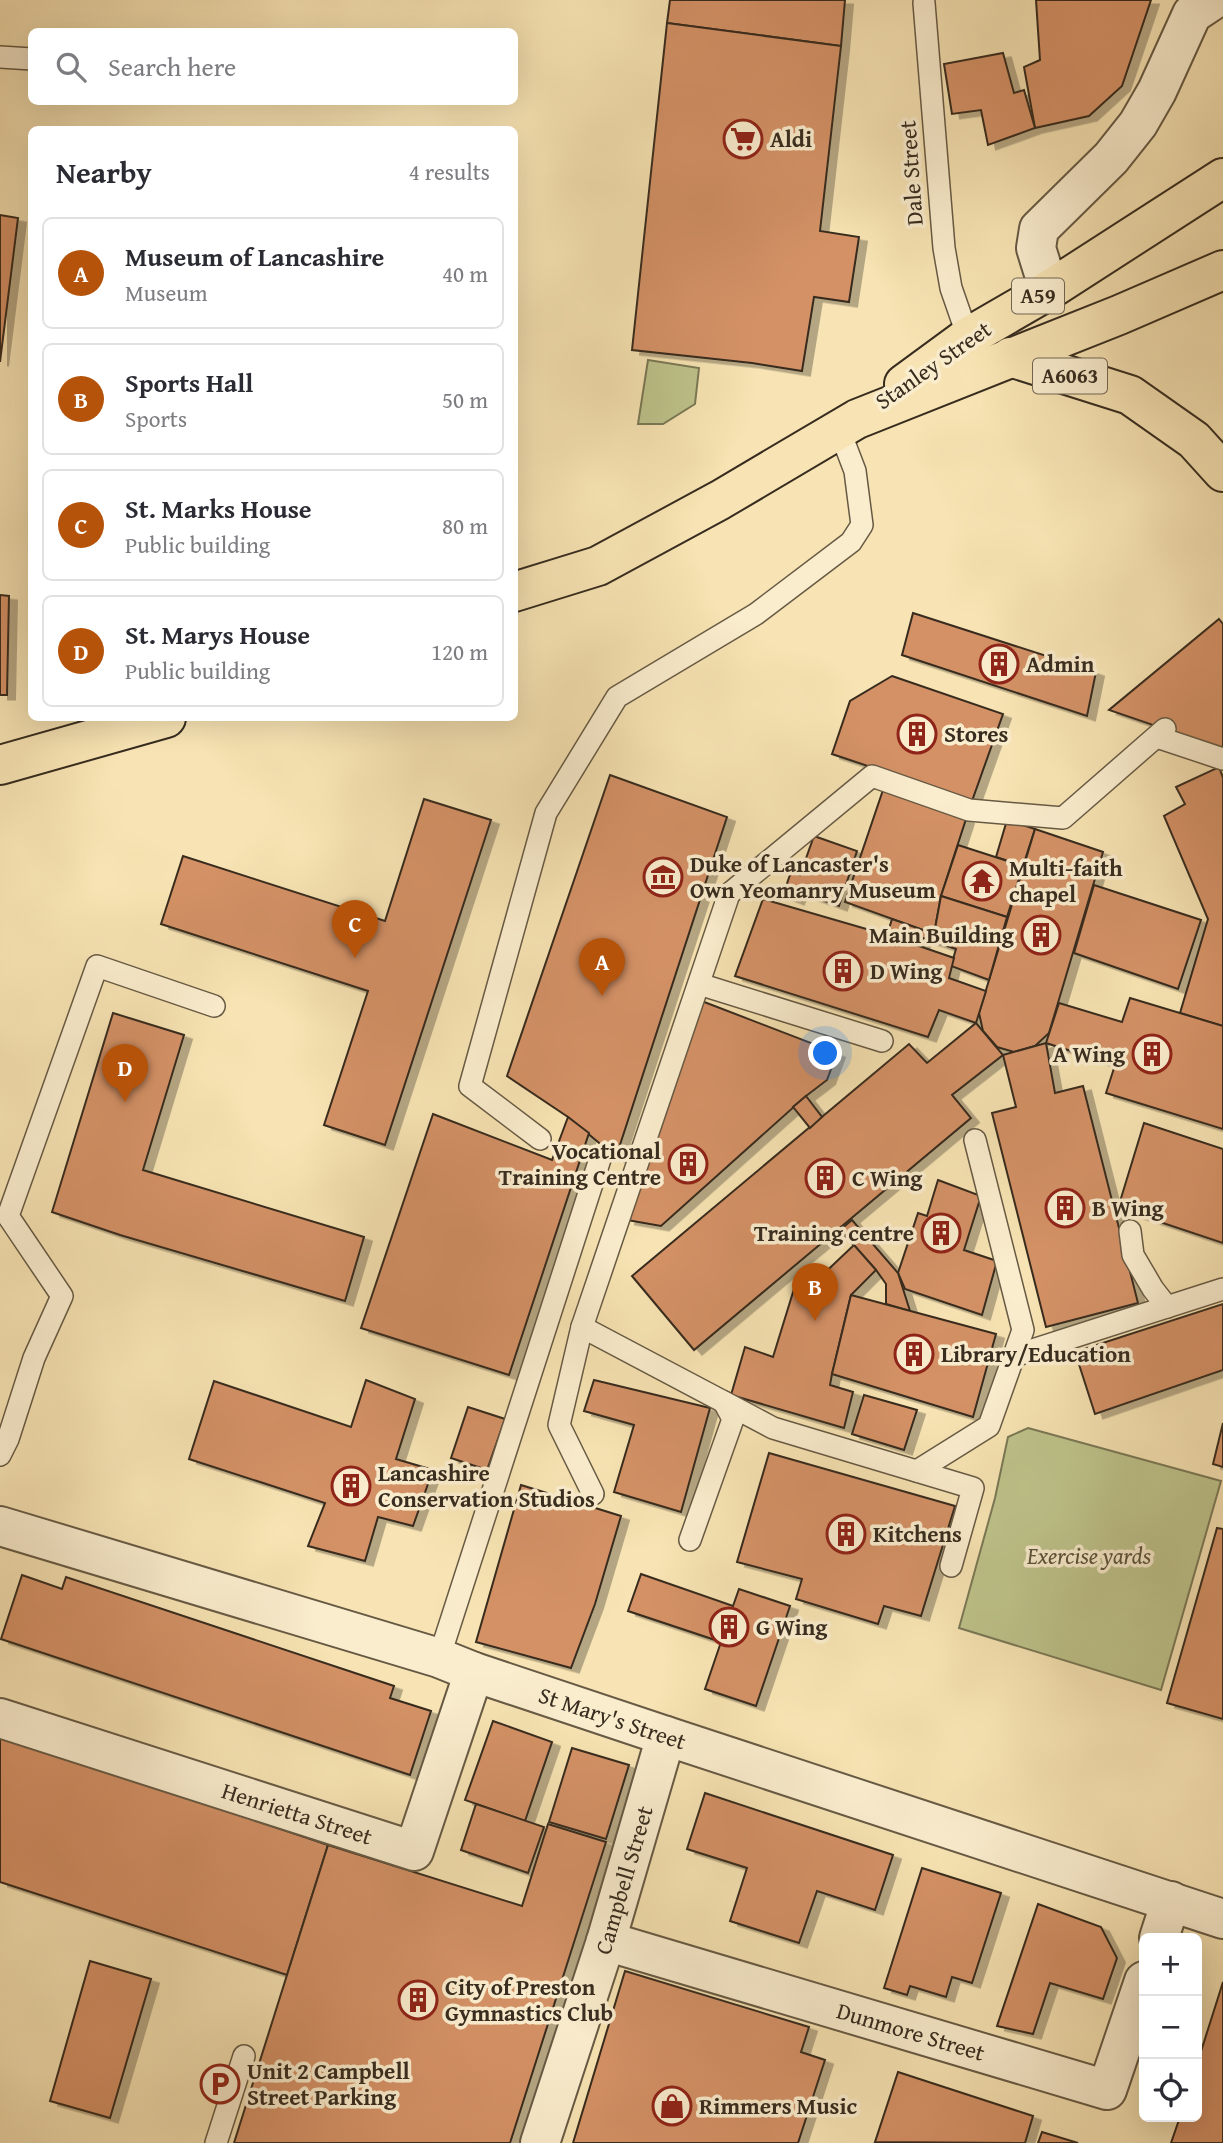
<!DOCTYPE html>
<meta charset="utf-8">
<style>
:root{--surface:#fff;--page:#f2f2f3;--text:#2b2b33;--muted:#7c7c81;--line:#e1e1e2;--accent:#b45309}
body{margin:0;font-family:"Gentium Book Plus",serif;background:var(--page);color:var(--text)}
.controls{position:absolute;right:21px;bottom:21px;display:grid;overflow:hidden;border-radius:10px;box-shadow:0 7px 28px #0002}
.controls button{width:63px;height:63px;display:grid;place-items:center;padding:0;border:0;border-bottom:2px solid var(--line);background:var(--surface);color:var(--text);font:35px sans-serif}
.you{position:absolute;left:826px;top:1054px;width:24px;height:24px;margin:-18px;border:5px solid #fff;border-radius:50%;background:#1a73e8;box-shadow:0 0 0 10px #1a73e833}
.badge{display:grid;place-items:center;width:46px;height:46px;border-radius:50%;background:var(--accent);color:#fff;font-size:23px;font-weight:700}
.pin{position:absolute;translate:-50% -58px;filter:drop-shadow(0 2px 4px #0008)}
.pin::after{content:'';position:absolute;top:37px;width:24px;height:21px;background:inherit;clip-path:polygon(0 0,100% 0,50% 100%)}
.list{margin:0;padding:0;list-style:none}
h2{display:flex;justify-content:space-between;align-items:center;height:91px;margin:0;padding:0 28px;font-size:30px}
h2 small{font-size:23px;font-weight:400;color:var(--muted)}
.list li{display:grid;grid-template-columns:46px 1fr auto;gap:21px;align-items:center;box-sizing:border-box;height:112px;margin:0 14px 14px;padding:0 14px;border:2px solid var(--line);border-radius:10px}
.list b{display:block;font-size:26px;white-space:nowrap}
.list p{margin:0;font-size:23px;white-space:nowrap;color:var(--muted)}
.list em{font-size:23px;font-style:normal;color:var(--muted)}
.icon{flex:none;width:38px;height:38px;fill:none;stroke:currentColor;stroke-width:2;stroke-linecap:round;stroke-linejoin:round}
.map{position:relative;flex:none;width:1223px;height:2143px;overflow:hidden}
.search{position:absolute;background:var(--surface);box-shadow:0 7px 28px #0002;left:28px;top:28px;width:490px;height:77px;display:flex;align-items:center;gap:18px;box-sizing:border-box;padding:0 24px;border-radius:10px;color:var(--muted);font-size:26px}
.panel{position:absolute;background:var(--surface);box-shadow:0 7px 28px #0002;left:28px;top:126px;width:490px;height:595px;border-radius:10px}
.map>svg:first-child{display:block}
.green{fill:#bec38b;stroke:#7a7855;stroke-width:2}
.building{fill:#d49166;stroke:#372c1f;stroke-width:2;filter:url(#shadow)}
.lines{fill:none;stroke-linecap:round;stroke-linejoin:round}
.lane-casing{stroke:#675a44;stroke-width:24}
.street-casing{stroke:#675a44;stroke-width:42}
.primary-casing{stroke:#372c1f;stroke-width:42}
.highway-casing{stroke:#372c1f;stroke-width:42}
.lane{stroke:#faedce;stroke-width:21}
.street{stroke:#faedce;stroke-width:38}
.primary{stroke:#f7e3b3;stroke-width:38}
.highway{stroke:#f7e3b3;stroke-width:38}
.labels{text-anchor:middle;stroke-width:7;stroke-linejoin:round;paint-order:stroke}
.shield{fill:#faedce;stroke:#726654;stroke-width:2}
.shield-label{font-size:21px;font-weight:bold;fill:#372c1f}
.poi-label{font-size:23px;font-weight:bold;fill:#372c1f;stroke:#faedce;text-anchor:start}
.street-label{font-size:23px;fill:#372c1f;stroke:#faedce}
.park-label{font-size:23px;font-style:italic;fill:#59523a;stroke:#faedce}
</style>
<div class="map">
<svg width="1223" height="2143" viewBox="0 0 1223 2143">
<defs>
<filter id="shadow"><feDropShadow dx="8" dy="4.5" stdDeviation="0" flood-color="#0004"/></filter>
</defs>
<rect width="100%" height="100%" fill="#f7e3b3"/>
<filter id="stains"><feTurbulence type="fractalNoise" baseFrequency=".00286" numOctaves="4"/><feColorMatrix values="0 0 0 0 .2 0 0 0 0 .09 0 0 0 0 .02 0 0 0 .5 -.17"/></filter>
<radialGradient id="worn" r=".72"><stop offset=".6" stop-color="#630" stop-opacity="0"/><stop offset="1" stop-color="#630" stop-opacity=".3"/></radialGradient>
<g class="green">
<polygon points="648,360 699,368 695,404 663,424 638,424"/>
<polygon points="1028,1428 1221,1481 1161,1690 959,1628 995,1498 1008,1437"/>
</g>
<g class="building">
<polygon points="670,0 845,0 841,46 667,23"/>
<polygon points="1036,0 1151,0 1122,86 1089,116 1035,128 1024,67 1040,60"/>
<polygon points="667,23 841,46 820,231 859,237 849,302 814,297 802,371 752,363 632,350"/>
<polygon points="1003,53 1014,93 1024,90 1035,128 988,145 981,110 952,114 944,64"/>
<polygon points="0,215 18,218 0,362"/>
<polygon points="0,595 9,596 7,695 0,695"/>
<polygon points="913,613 1096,672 1087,716 902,655"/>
<polygon points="1219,619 1223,624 1223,749 1109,710"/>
<polygon points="892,676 1003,714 972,801 832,754 850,701"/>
<polygon points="1219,767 1223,778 1223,1026 1180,1013 1208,919 1164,816 1185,804 1176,787"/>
<polygon points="610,775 727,817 616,1157 568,1117 507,1076"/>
<polygon points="883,790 966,819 941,896 934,934 845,902"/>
<polygon points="424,799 491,820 385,1145 324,1125 368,991 161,924 183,856 385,921"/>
<polygon points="1007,820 1035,829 1023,866 996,857"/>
<polygon points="1035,829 1103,852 1049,1033 1035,1046 1014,1052 997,1047 983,1031 979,1013"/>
<polygon points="814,836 857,851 839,906 799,892 796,900 783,895 791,872 800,875"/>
<polygon points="958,845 1023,866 1007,917 941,896"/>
<polygon points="1094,885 1201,920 1178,989 1074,953"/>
<polygon points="941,896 1007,917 989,980 951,966 956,949 923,938 921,946 887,935 892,919 934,934"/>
<polygon points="763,899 887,935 954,958 949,978 986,991 976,1023 939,1010 928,1037 735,976"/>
<polygon points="1130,998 1223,1026 1223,1129 1106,1093 1115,1065 1046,1043 1059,1003 1122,1022"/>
<polygon points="699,1000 837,1053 827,1080 806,1096 661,1226 627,1220"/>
<polygon points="113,1013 184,1035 143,1170 364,1237 345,1301 120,1235 52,1212"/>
<polygon points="976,1023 1003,1055 952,1095 971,1118 694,1350 632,1276 909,1044 927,1063"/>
<polygon points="1046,1043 1055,1093 1083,1086 1138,1303 1046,1327 992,1113 1016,1107 1003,1055"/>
<polygon points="806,1096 822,1117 810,1128 793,1107"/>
<polygon points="433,1114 552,1160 568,1117 589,1133 509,1375 361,1328"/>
<polygon points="1144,1123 1223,1149 1223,1243 1118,1208"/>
<polygon points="938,1180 981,1196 964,1250 997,1261 982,1315 905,1289 898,1273 918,1213 927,1216"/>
<polygon points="852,1220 898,1273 910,1311 886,1304 886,1284 876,1270 840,1230"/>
<polygon points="854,1245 876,1270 851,1295 832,1374 830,1385 853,1392 844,1428 731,1395 745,1347 773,1357 798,1276 815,1282"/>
<polygon points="851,1295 996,1334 973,1417 832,1374"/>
<polygon points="1223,1304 1223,1370 1095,1414 1075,1352"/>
<polygon points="366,1380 415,1399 396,1459 433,1470 413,1526 378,1517 365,1561 308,1546 325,1503 189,1459 214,1381 351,1427"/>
<polygon points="594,1380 710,1408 681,1512 614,1492 634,1425 584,1411"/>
<polygon points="864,1395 917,1410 904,1450 852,1434"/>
<polygon points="468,1407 505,1419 487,1470 451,1458"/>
<polygon points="1223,1423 1223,1467 1213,1464"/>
<polygon points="769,1453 955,1506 921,1616 884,1606 878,1624 796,1599 802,1579 737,1562"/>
<polygon points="521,1485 621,1516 595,1604 571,1668 476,1642"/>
<polygon points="1217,1528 1223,1529 1223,1719 1167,1703"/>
<polygon points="641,1574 733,1606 739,1589 790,1606 756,1706 705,1689 721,1642 628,1611"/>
<polygon points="22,1575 62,1589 66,1577 394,1686 390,1698 431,1711 410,1775 1,1639"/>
<polygon points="493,1721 552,1742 525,1821 465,1800"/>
<polygon points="0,1734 328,1845 287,1975 0,1882"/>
<polygon points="572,1748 629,1765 606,1839 549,1822"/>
<polygon points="705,1793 893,1855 875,1910 817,1891 799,1943 730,1921 747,1868 687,1849"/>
<polygon points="476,1804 544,1827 528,1873 461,1850"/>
<polygon points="548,1824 606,1842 510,2143 234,2143 328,1845 522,1906"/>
<polygon points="922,1868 1001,1893 972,1983 952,1977 946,1997 910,1986 907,1995 884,1988"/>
<polygon points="1038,1904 1101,1927 1117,1958 1103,1999 1050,1983 1033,2034 997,2026"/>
<polygon points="90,1961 151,1979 110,2118 50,2101"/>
<polygon points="625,1971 809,2027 801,2052 825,2060 798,2143 573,2143"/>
<polygon points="1223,1982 1223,2143 1171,2143 1180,2117 1197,2117 1197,2064"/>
<polygon points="898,2072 1033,2116 1025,2143 875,2142"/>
<polygon points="1042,2132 1078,2143 1038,2143"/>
</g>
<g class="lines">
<defs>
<g id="lane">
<polyline points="924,3 944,248 951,288 968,337"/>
<polyline points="0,57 32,59"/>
<polyline points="1157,737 1223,759"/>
<polyline points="699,984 882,1041"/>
<polyline points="540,1139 470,1086 546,813 617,697 756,614 851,542 862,525 855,471 839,429"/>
<polyline points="1130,1231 1133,1255 1153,1289 1167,1307"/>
<polyline points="582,1327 559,1425 593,1494"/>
<polyline points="1014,1356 1223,1289"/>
<polyline points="0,1455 8,1439 34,1358 62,1296 8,1216 97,966 214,1006"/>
<polyline points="917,1471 989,1426 1023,1330 975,1140"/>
<polyline points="690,1540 733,1419 724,1402"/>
<polyline points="951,1566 973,1488 773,1428 582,1327 729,894 872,776 969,810 1063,818 1165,729"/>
<polyline points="439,1658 600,1159"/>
<polyline points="216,2143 244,2056"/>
</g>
<g id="street">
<polyline points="1049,290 1036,248 1039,229 1111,158 1138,124 1157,91 1192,14 1213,0"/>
<path id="s1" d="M0,1526L439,1658L474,1672L666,1736L1223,1919"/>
<path id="s2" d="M0,1718L414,1851L474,1672"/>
<polyline points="1159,1938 1171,1901"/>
<path id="s3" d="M606,1941L1107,2090L1144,1981"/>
<path id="s4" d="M540,2143L606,1941L666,1736"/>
</g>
<polyline id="primary" points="1010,357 1130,395 1194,440 1223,472"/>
<g id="highway">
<polyline points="904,384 968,337 1049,290 1223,178"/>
<polyline points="514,592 598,566 720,500 857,419 1119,315 1223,270"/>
<polyline points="0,765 166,718"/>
</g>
</defs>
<use href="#lane" class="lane-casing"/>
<use href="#street" class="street-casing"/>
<use href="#primary" class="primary-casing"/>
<use href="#highway" class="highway-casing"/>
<use href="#lane" class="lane"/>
<use href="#street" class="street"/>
<use href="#primary" class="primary"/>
<use href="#highway" class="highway"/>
</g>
<defs>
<symbol id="supermarket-ring" viewBox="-11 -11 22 22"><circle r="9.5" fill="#faedce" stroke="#8f2418" stroke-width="1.5"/><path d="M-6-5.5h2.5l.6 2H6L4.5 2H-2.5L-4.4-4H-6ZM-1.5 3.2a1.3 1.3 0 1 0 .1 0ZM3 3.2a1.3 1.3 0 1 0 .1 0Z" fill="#8f2418"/></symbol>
<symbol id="building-ring" viewBox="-11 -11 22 22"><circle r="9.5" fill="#faedce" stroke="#8f2418" stroke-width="1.5"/><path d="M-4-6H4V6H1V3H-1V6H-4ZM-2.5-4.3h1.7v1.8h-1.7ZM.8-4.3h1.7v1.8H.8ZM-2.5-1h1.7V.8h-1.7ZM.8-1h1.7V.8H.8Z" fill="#8f2418"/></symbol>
<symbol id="museum-ring" viewBox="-11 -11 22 22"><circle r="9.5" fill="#faedce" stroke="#8f2418" stroke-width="1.5"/><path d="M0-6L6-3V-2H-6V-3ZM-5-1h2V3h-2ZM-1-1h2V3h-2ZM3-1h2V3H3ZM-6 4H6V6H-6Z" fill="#8f2418"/></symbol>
<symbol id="temple-ring" viewBox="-11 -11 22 22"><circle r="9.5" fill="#faedce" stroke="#8f2418" stroke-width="1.5"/><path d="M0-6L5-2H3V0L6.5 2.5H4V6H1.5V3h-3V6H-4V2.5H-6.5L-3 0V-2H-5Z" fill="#8f2418"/></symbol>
<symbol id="parking-ring" viewBox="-11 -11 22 22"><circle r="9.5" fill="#faedce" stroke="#8f2418" stroke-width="1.5"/><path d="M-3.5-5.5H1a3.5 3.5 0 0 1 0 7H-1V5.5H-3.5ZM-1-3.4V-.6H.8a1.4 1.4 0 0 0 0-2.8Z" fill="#8f2418"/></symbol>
<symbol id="shop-ring" viewBox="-11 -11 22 22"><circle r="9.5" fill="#faedce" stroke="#8f2418" stroke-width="1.5"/><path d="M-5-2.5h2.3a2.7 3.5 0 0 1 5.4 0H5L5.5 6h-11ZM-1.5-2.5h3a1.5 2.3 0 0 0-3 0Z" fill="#8f2418"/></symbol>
</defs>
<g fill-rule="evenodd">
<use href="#supermarket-ring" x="721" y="117" width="44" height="44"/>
<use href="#building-ring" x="977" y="642" width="44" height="44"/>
<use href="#building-ring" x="895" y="712" width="44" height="44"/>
<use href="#museum-ring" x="641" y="855" width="44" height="44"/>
<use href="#temple-ring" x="960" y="859" width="44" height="44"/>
<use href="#building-ring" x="1019" y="913" width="44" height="44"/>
<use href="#building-ring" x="821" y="949" width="44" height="44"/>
<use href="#building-ring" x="1130" y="1032" width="44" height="44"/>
<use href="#building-ring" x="666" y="1142" width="44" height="44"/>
<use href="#building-ring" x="803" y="1156" width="44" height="44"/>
<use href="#building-ring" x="1043" y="1186" width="44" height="44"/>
<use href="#building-ring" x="919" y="1211" width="44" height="44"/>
<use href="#building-ring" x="892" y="1332" width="44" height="44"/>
<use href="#building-ring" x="329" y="1464" width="44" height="44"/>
<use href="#building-ring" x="824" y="1512" width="44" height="44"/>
<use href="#building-ring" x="707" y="1605" width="44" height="44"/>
<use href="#building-ring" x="396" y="1978" width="44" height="44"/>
<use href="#parking-ring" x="198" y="2062" width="44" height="44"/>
<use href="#shop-ring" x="650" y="2084" width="44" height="44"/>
</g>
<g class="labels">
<g class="shield">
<rect x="1012" y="278.5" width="52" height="35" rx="5"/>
<rect x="1033" y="358.5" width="74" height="35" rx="5"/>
</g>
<g class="shield-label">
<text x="1038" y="303">A59</text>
<text x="1070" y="383">A6063</text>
</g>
<g class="poi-label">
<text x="770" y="147">Aldi</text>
<text x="1026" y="672">Admin</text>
<text x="944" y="742">Stores</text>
<text x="690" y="872">Duke of Lancaster's<tspan x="690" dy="26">Own Yeomanry Museum</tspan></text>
<text x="1009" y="876">Multi-faith<tspan x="1009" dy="26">chapel</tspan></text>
<text x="1014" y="943" text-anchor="end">Main Building</text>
<text x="870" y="979">D Wing</text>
<text x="1125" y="1062" text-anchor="end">A Wing</text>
<text x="661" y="1159" text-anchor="end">Vocational<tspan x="661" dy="26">Training Centre</tspan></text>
<text x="852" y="1186">C Wing</text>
<text x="1092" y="1216">B Wing</text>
<text x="914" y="1241" text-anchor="end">Training centre</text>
<text x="941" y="1362">Library/Education</text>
<text x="378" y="1481">Lancashire<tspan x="378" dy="26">Conservation Studios</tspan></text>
<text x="873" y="1542">Kitchens</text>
<text x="756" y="1635">G Wing</text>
<text x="445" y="1995">City of Preston<tspan x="445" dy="26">Gymnastics Club</tspan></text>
<text x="247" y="2079">Unit 2 Campbell<tspan x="247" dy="26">Street Parking</tspan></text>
<text x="699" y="2114">Rimmers Music</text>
</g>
<g class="street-label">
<text transform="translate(911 173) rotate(-94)" y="8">Dale Street</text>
<text transform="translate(933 365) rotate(-35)" y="8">Stanley Street</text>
<text dy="8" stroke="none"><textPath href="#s1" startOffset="642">St Mary's Street</textPath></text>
<text dy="8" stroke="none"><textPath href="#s2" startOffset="312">Henrietta Street</textPath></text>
<text dy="8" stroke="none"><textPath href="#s4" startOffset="276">Campbell Street</textPath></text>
<text dy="8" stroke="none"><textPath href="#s3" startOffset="318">Dunmore Street</textPath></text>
</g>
<g class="park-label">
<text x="1089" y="1564">Exercise yards</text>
</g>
</g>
<rect width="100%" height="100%" filter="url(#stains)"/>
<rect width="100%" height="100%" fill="url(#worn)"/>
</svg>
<div class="controls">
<button>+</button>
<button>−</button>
<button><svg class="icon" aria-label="locate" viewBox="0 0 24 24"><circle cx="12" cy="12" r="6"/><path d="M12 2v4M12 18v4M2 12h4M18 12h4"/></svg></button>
</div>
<div class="you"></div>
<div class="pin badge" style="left:602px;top:996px">A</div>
<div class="pin badge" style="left:815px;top:1321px">B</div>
<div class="pin badge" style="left:355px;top:958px">C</div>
<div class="pin badge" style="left:125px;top:1102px">D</div>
<div class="search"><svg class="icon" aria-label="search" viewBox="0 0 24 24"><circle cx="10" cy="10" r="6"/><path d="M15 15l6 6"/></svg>Search here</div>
<section class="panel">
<h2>Nearby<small>4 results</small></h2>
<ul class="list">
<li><span class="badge">A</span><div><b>Museum of Lancashire</b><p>Museum</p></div><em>40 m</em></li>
<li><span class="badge">B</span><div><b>Sports Hall</b><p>Sports</p></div><em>50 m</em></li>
<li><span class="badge">C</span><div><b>St. Marks House</b><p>Public building</p></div><em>80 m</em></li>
<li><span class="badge">D</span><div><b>St. Marys House</b><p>Public building</p></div><em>120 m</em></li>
</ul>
</section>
</div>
